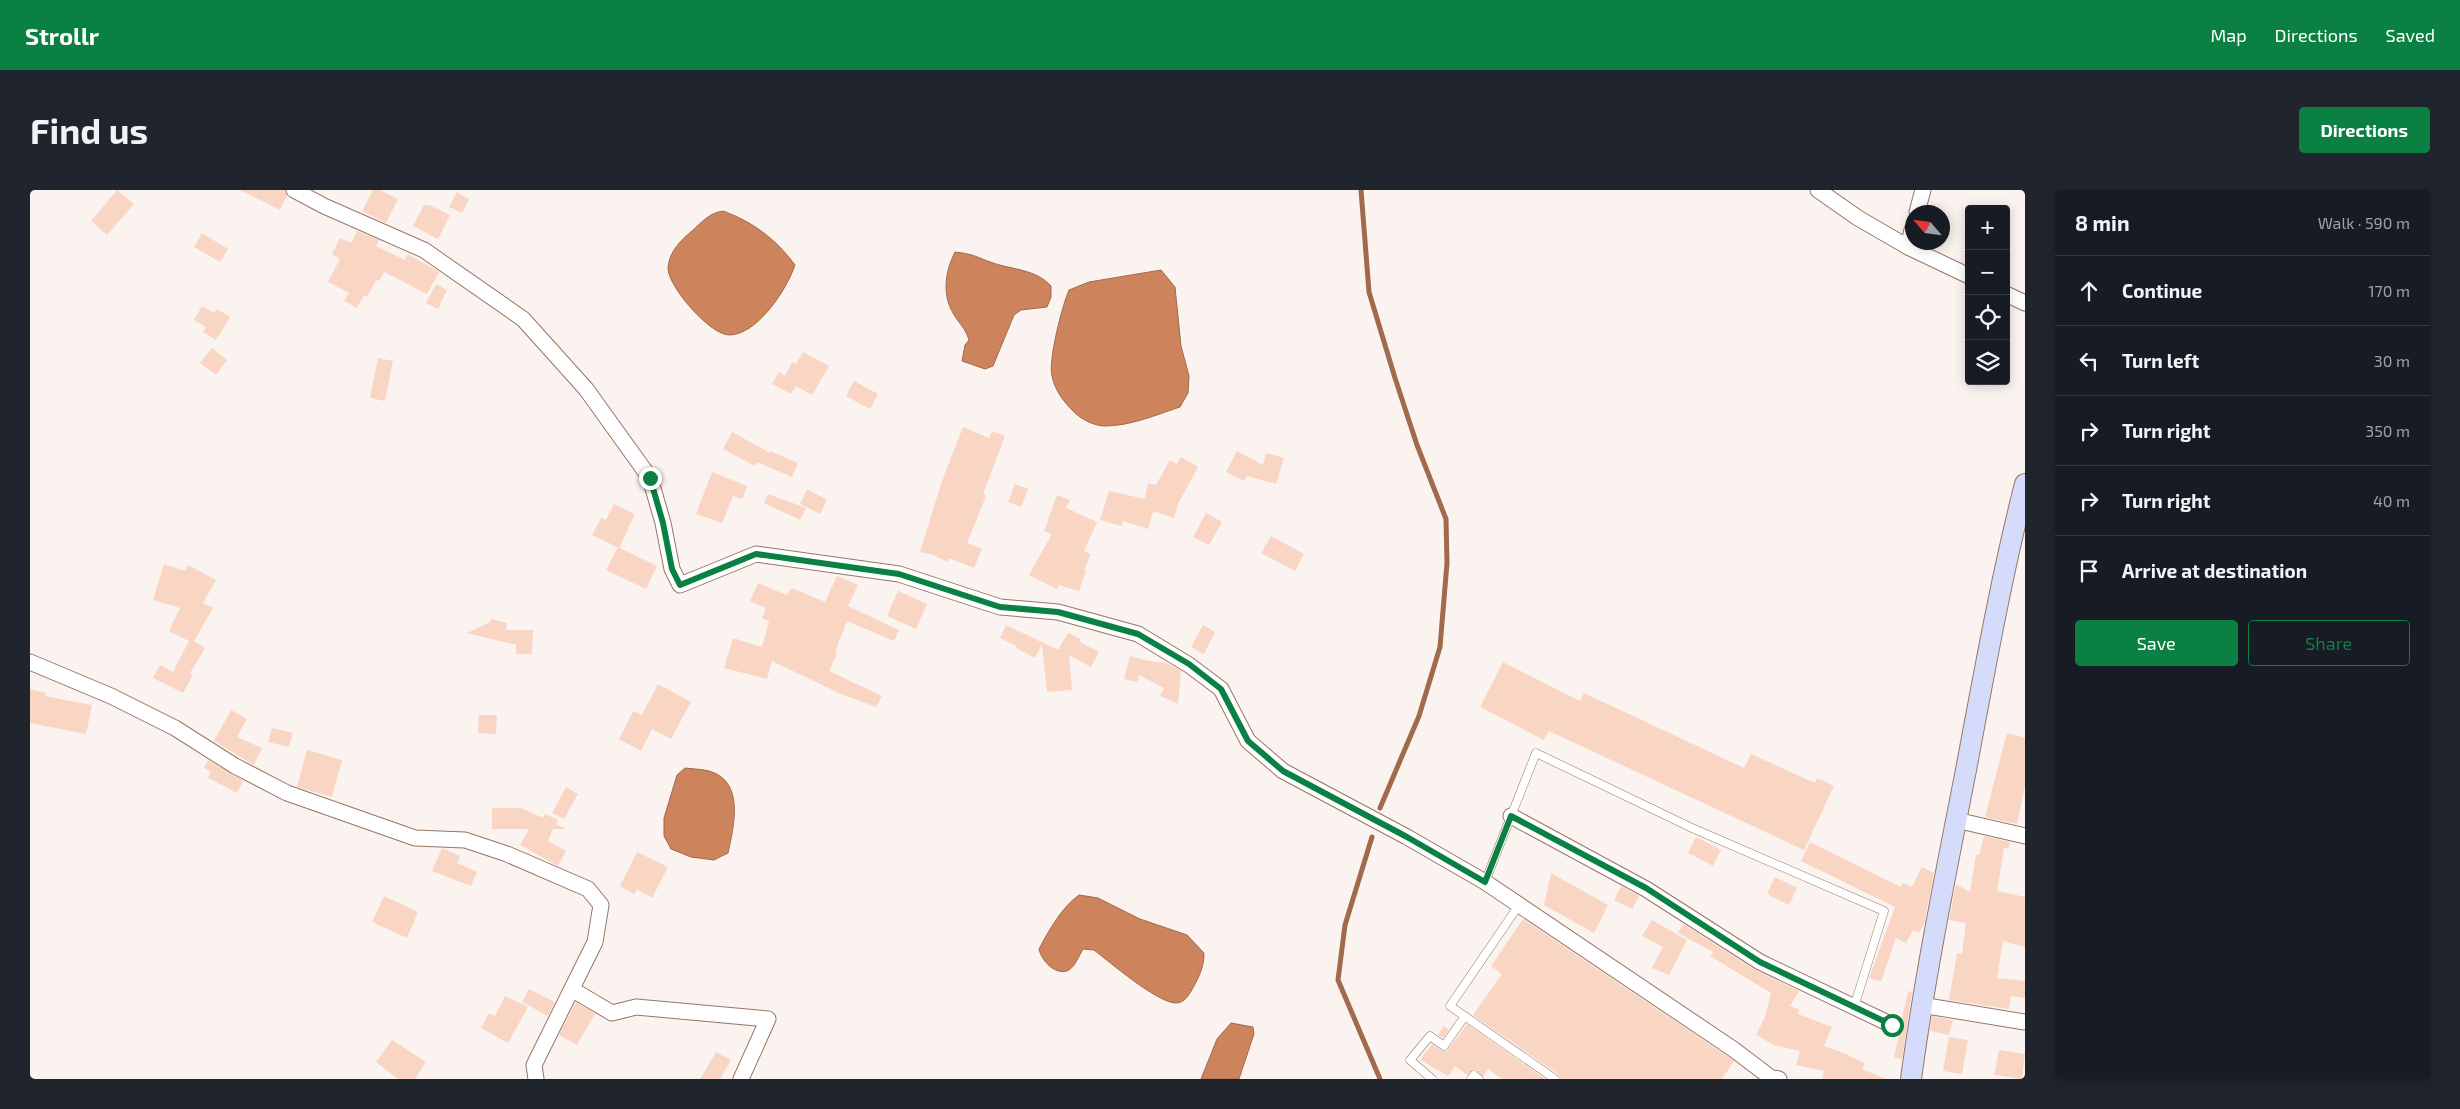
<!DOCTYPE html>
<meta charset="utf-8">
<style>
:root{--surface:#171b24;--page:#20242c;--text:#f1f3f6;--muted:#9ea1a6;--line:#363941;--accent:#0b8043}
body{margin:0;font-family:"Exo 2",sans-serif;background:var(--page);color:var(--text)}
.controls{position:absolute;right:15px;top:15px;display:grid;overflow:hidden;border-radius:5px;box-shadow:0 2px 12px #0003}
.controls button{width:45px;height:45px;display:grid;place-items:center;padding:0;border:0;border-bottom:1px solid var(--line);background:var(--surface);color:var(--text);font:25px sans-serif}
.compass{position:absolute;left:1875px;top:15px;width:45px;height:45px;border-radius:50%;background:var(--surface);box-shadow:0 2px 12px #0003;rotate:298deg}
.stop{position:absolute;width:15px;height:15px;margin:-11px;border:4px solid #0b8043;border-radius:50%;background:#fff}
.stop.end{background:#0b8043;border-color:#fff;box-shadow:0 1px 5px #0008}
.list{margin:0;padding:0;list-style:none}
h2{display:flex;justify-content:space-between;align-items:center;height:65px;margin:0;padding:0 20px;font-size:21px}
h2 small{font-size:16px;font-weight:400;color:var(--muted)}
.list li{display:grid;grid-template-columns:32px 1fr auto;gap:15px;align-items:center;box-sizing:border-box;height:70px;padding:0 20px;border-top:1px solid var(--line)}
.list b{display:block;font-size:19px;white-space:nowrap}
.list em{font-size:16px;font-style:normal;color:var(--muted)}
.actions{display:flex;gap:10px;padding:15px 20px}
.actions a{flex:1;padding:11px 0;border:1px solid var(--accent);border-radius:5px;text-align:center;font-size:18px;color:var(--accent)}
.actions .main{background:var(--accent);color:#fff}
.icon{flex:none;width:28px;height:28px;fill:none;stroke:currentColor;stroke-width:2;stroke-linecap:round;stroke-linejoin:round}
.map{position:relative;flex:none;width:1995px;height:889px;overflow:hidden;border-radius:5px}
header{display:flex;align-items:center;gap:30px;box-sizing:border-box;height:70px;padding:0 25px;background:var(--accent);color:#fff}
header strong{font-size:24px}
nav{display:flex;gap:28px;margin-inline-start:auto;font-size:18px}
.intro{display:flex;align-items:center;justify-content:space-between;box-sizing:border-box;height:120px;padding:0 30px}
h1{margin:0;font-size:35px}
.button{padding:12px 22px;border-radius:5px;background:var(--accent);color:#fff;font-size:18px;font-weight:700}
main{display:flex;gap:30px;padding:0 30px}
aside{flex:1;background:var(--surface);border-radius:5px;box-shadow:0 2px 12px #0003}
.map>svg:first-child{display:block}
.water{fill:#cd845d;stroke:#a26a4d}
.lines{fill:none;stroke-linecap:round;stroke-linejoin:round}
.stream{stroke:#a26a4d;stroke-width:5}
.building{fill:#f9d5c3}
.lane-casing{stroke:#967665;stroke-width:9}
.street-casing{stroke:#967665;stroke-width:17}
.secondary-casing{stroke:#967665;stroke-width:22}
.lane{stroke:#fff;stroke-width:8}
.street{stroke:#fff;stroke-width:15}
.secondary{stroke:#d5dbfa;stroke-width:20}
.route{stroke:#0b8043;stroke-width:6}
</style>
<header>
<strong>Strollr</strong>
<nav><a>Map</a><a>Directions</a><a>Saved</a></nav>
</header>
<div class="intro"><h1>Find us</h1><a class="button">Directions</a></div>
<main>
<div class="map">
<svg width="1995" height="889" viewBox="0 0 1995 889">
<rect width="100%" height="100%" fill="#fbf3f0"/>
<g class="water">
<path d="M693,21C723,32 746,49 765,75C757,99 728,144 700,145C681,146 638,97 638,78C639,62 650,51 662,41C672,32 679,23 693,21Z"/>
<path d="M925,62C944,64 946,67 963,73C984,80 1005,79 1021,96V107L1017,117L991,120L984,125L963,176L955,179L932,171L935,155L939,150C935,137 929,134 923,123C912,104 915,82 925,62Z"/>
<path d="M1131,80L1145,97L1151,156L1159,186L1158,203L1150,217C1126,225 1100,236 1075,236C1064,236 1051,229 1044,222C1034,212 1025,201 1022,186C1018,171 1032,116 1039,100L1059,92Z"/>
<path d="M655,578C663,579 671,579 679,581C715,591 704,636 698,663L684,670L661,667L641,659L634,646V628L647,585Z"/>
<path d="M1049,705L1068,708L1110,729L1157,745L1174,763C1174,776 1170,785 1164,796C1160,803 1155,814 1145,813C1125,811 1081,773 1064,760L1053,759C1049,766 1045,776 1039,780C1026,787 1011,770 1009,759C1019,740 1032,717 1049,705Z"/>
<polygon points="1201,833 1223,837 1224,844 1209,889 1171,889 1187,849"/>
</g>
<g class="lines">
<g class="stream">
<polyline points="1331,0 1339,102 1365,188 1387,255 1416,329 1417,373 1410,457 1389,526 1350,618"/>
<polyline points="1342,647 1315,735 1308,790 1350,889"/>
</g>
</g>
<g class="building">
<polygon points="87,0 104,14 77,45 61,31"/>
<polygon points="210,0 255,0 257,6 250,20"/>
<polygon points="343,0 350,0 368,9 356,33 332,21"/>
<polygon points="427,2 439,9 432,23 419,17"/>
<polygon points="394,15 399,15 420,25 408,49 383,36"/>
<polygon points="327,41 349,50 346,56 375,70 378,64 409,82 397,104 354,82 349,91 346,90 337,107 334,105 327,118 314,111 319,103 298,92 310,69 302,64 310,48 321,53"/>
<polygon points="172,43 198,59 190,72 164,57"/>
<polygon points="406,94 417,100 408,119 396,113"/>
<polygon points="172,116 184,123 187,119 200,127 186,150 173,142 176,137 164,130"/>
<polygon points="182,158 197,170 186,185 170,173"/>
<polygon points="773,162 799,176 782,205 766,196 761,204 742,194 749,182 755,186 762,172 766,174"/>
<polygon points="348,168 363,171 355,211 340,208"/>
<polygon points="824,191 848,204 840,219 816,206"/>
<polygon points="933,237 959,248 962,241 975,246 953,304 956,306 937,353 952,359 944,378 919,368 918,372 903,365 890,362 912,291"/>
<polygon points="702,242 740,263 740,261 768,273 762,287 727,272 725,276 693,259"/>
<polygon points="1207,261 1233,275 1236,263 1254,268 1246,294 1217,286 1214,291 1196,282"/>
<polygon points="1151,267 1168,277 1148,314 1144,328 1123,321 1118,339 1093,331 1091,336 1070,330 1079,301 1115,309 1118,293 1126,295 1140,270 1147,274"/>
<polygon points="682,282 717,296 712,309 703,306 692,333 666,324"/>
<polygon points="985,294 998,299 991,317 978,312"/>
<polygon points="777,299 797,310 790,324 770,314"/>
<polygon points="738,304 776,318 770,330 734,313"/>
<polygon points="1027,305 1040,310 1036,318 1067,332 1054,361 1061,364 1054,380 1056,381 1049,401 1029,395 1027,399 999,385 1022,344 1014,341"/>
<polygon points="584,314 605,324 589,358 562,345 571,328 576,330"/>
<polygon points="1176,323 1192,332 1179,355 1163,347"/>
<polygon points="1241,346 1274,364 1265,381 1231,363"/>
<polygon points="588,357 627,376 616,399 576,380"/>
<polygon points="134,374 155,381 158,375 186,390 173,413 183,418 164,451 175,458 160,483 163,485 153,503 123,488 130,475 143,482 159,451 139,441 150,418 123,410"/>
<polygon points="807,386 828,395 818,416 869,440 864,451 817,431 805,462 807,463 799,481 852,506 846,517 811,504 742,471 737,489 694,478 703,448 732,457 739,431 732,428 736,418 720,411 728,393 757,405 762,398 795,412"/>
<polygon points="868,401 897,414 886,439 857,426"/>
<polygon points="461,429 477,433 476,440 503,440 502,464 486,464 486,455 437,443 460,432"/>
<polygon points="976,435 1028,460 1038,443 1051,449 1050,452 1069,462 1061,477 1039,465 1042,500 1017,502 1012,454 1005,468 986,458 987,456 970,448"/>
<polygon points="1173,435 1185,442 1174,464 1161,457"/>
<polygon points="1100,466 1119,471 1137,473 1151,481 1148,514 1130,506 1134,498 1109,485 1107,492 1094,489"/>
<polygon points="1473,472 1550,511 1554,503 1714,578 1721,564 1785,593 1787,588 1804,596 1774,660 1519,541 1514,550 1450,517"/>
<polygon points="628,494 661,512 641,549 622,539 611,561 589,549 603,521 612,525"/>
<polygon points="0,499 16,503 14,506 62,515 56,544 0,533"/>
<polygon points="201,520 217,529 207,547 232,558 224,575 184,551"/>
<polygon points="449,525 467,525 466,544 448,543"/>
<polygon points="242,538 263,543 259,557 238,552"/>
<polygon points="1977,543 1995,548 1995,596 1987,634 1955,627"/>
<polygon points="277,560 312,570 302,607 267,597"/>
<polygon points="175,568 213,591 207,603 178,588 181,582 174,578 178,570"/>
<polygon points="536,597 548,604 534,629 522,623"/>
<polygon points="462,618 491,618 513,628 515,624 528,630 526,634 536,639 523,639 518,651 536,661 528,676 490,655 499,639 462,639"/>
<polygon points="1954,646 1980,652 1979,659 1974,658 1967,701 1995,707 1995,757 1973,751 1967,788 1995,791 1995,808 1981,806 1979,819 1905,808 1919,810 1927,763 1932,764 1936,733 1919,730 1926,694 1940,702 1946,665 1949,665"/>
<polygon points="1666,647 1691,660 1683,676 1658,663"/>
<polygon points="1780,652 1871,697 1873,693 1882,697 1892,677 1904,683 1894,734 1889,743 1883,740 1876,753 1866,748 1851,792 1839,788 1865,717 1771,671"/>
<polygon points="412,658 430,666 427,673 447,682 441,696 402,681"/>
<polygon points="607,662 638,677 622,708 607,699 604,704 590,696"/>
<polygon points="1521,683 1578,715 1564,743 1514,715"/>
<polygon points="1745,687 1767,698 1759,715 1737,704"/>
<polygon points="1591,696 1609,706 1602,719 1584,710"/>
<polygon points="354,706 388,722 377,748 342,732"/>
<polygon points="1493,729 1704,871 1692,889 1531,889 1528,884 1443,825 1472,784 1461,776"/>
<polygon points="1622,730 1657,750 1639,785 1622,778 1633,757 1612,746"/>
<polygon points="1653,734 1725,780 1769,801 1760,816 1769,819 1768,824 1802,837 1794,856 1819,865 1819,866 1835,873 1832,879 1856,889 1792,889 1794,881 1766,875 1770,861 1744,855 1726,845 1735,827 1741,803 1680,766 1683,762 1648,743"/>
<polygon points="499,799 525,812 518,826 492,812"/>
<polygon points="1878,801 1882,802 1872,869 1864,867"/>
<polygon points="475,806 498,817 478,853 451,838 459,823 465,826"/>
<polygon points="546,812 565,824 547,855 529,845"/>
<polygon points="1902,826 1923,830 1919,845 1900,841"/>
<polygon points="1437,834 1515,889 1472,889 1458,879 1453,886 1444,879 1437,885 1425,876 1418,886 1390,870 1402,854 1411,861 1417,861"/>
<polygon points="1414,836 1419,840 1413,848 1408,845"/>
<polygon points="1919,847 1938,850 1932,884 1913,881"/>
<polygon points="362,850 396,872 385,889 368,889 346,872"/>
<polygon points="1969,860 1995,864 1992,889 1964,885"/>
<polygon points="686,862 701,870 690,889 670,889"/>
</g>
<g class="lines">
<defs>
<g id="lane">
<polyline points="1455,692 1506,563 1662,638 1854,721 1824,817"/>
<polyline points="1489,715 1420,816 1525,889"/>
<polyline points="1402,889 1380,870 1400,846 1414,856 1435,826"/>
<polyline points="1441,889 1444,885 1449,889"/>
</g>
<g id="street">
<polyline points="264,0 294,16 394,60 493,129 556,199 620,288 633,333 642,379 650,395 726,364 869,384 970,417 1028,422 1108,444 1159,475 1191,499 1218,551 1253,581 1377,647 1455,692 1703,859 1740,887 1749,889"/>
<polyline points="1788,0 1828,28 1878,57"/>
<polyline points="1887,22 1893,0"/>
<polyline points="1882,40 1878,57 1939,86"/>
<polyline points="1976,104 1995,113"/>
<polyline points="0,472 81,506 145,538 205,576 257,603 385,648 435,650 477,664 558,699 571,715 565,752 504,875 506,889"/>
<polyline points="1481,626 1616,699 1730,772 1862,835"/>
<polyline points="1926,630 1995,646"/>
<polyline points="543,800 582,823 606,817 738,829 711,889"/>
<polyline points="1891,815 1995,832"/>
</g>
<path id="secondary" d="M1881,889C1895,785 1916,682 1936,580C1954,484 1971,388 1995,294"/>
</defs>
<use href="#lane" class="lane-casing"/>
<use href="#street" class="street-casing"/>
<use href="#secondary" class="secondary-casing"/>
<use href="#lane" class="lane"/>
<use href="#street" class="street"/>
<use href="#secondary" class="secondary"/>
</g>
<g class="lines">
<polyline class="route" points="620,288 633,333 642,379 650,395 726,364 869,384 970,417 1028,422 1108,444 1159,474 1191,499 1218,551 1253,581 1377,647 1455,692 1481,626 1616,698 1730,772 1862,835"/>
</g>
</svg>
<div class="controls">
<button>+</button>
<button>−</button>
<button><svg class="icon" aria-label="locate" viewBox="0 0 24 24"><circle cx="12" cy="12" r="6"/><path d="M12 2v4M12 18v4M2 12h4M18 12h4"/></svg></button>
<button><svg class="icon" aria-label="layers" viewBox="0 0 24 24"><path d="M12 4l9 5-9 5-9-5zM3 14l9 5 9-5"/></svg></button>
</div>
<svg class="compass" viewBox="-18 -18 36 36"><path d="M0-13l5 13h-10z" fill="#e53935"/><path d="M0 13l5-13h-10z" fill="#9ea1a6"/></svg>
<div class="stop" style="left:1862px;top:835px"></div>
<div class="stop end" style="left:620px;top:288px"></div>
</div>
<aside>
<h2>8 min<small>Walk · 590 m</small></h2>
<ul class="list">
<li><svg class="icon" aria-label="ahead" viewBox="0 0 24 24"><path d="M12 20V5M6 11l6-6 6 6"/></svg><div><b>Continue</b></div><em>170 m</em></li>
<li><svg class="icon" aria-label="left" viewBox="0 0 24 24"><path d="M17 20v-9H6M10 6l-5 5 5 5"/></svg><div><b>Turn left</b></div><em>30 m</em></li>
<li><svg class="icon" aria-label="right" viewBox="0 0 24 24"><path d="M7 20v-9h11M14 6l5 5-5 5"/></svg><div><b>Turn right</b></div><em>350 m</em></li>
<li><svg class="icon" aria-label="right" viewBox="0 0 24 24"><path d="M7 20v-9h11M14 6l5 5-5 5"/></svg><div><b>Turn right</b></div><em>40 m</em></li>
<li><svg class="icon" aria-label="arrive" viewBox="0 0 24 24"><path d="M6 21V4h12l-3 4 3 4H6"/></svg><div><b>Arrive at destination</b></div></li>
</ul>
<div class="actions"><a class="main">Save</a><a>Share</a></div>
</aside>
</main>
